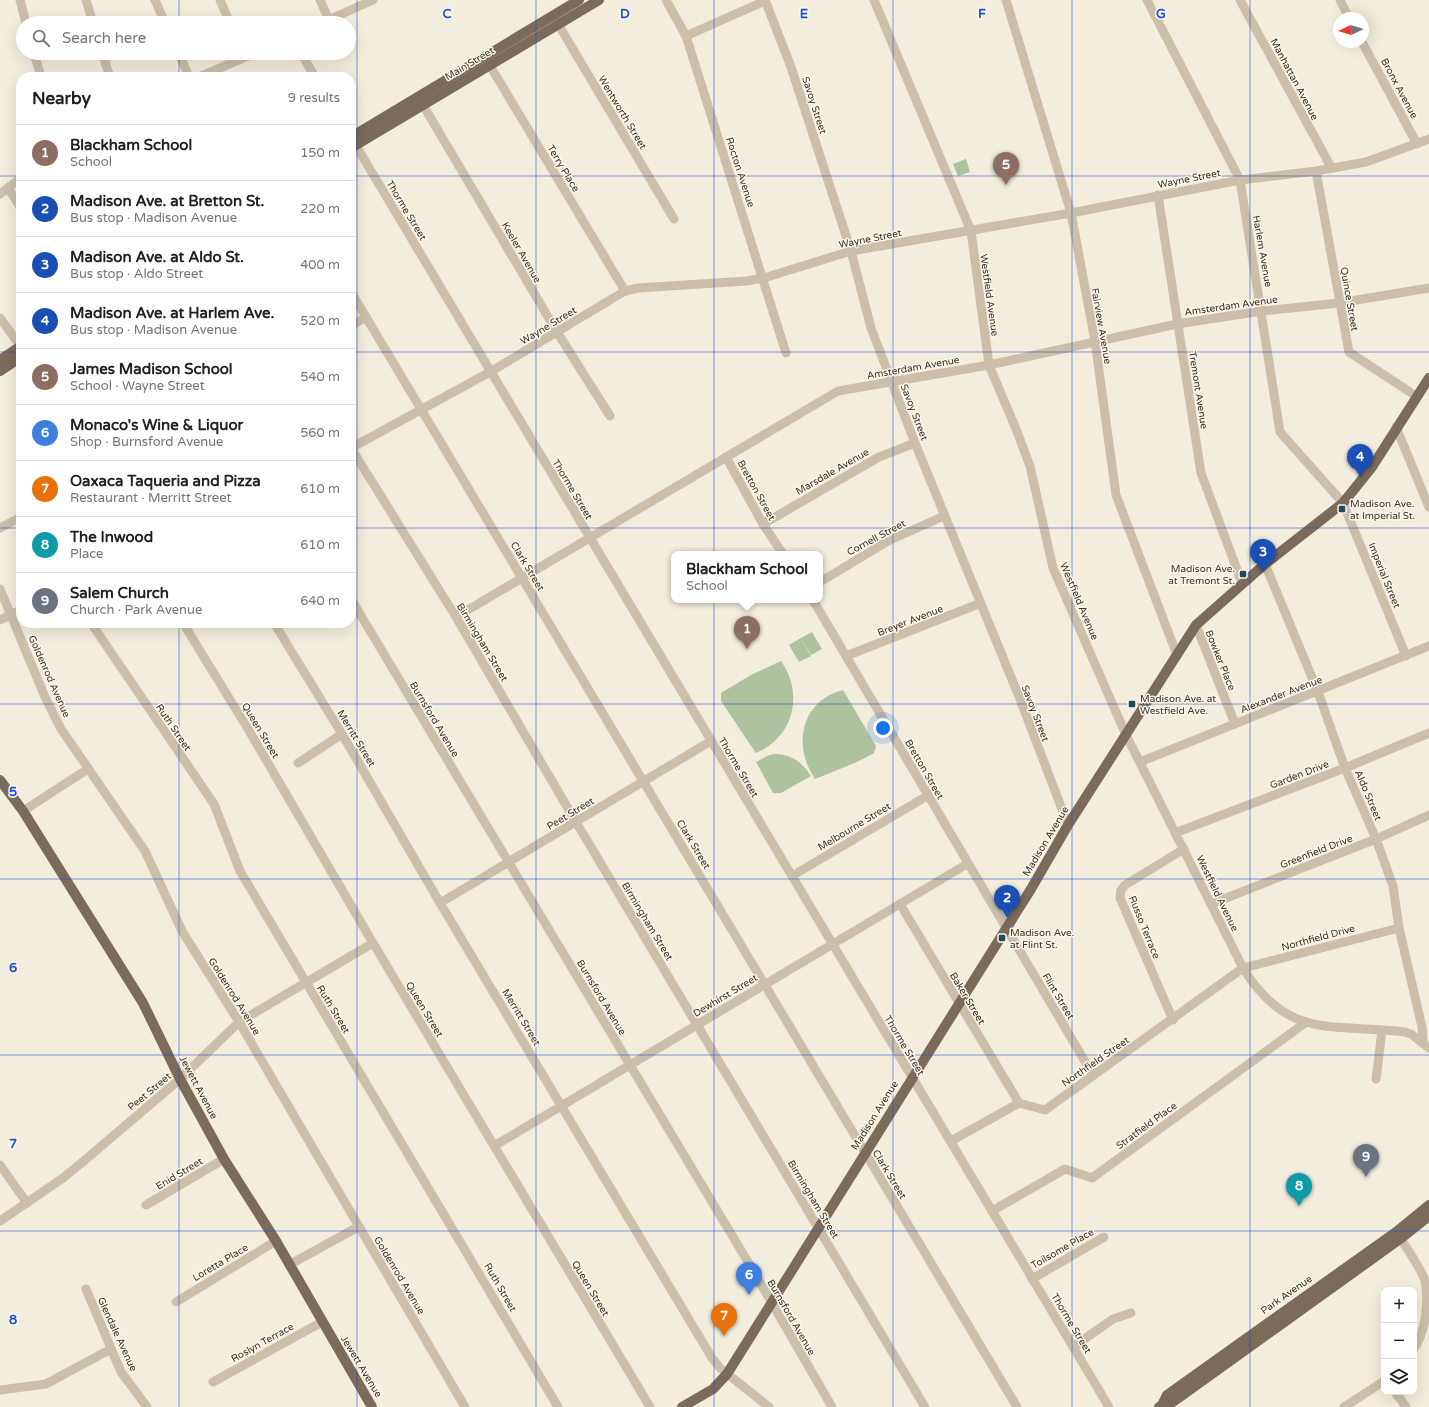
<!DOCTYPE html>
<meta charset="utf-8">
<style>
:root{--surface:#fff;--page:#f2f2f2;--text:#202124;--muted:#757577;--line:#e0e0e0;--accent:#1e4a5a}
body{margin:0;font-family:"Varela Round",sans-serif;background:var(--page);color:var(--text)}
.controls{position:absolute;right:12px;bottom:12px;display:grid;overflow:hidden;border-radius:8px;box-shadow:0 4px 16px #0002}
.controls button{width:36px;height:36px;display:grid;place-items:center;padding:0;border:0;border-bottom:1px solid var(--line);background:var(--surface);color:var(--text);font:20px sans-serif}
.compass{position:absolute;left:1333px;top:12px;width:36px;height:36px;border-radius:50%;background:var(--surface);box-shadow:0 4px 16px #0002;rotate:266deg}
.you{position:absolute;left:883px;top:728px;width:14px;height:14px;margin:-10px;border:3px solid #fff;border-radius:50%;background:#1a73e8;box-shadow:0 0 0 6px #1a73e833}
.badge{display:grid;place-items:center;width:26px;height:26px;border-radius:50%;background:var(--accent);color:#fff;font-size:13px;font-weight:700}
.pin{position:absolute;translate:-50% -33px;filter:drop-shadow(0 1px 2px #0008)}
.pin::after{content:'';position:absolute;top:21px;width:14px;height:12px;background:inherit;clip-path:polygon(0 0,100% 0,50% 100%)}
.popup{position:absolute;left:671px;top:551px;width:152px;height:52px;box-sizing:border-box;display:grid;place-content:center;border-radius:8px;background:var(--surface);filter:drop-shadow(0 1px 3px #0005);font-size:13px;white-space:nowrap;color:var(--muted)}
.popup b{font-size:15px;color:var(--text)}
.popup::after{content:'';position:absolute;left:50%;top:100%;margin-left:-8px;border:8px solid transparent;border-top-color:var(--surface)}
.list{margin:0;padding:0;list-style:none}
h2{display:flex;justify-content:space-between;align-items:center;height:52px;margin:0;padding:0 16px;font-size:17px}
h2 small{font-size:13px;font-weight:400;color:var(--muted)}
.list li{display:grid;grid-template-columns:26px 1fr auto;gap:12px;align-items:center;box-sizing:border-box;height:56px;padding:0 16px;border-top:1px solid var(--line)}
.list b{display:block;font-size:15px;white-space:nowrap}
.list p{margin:0;font-size:13px;white-space:nowrap;color:var(--muted)}
.list em{font-size:13px;font-style:normal;color:var(--muted)}
.icon{flex:none;width:22px;height:22px;fill:none;stroke:currentColor;stroke-width:2;stroke-linecap:round;stroke-linejoin:round}
.map{position:relative;flex:none;width:1429px;height:1407px;overflow:hidden}
.search{position:absolute;background:var(--surface);box-shadow:0 4px 16px #0002;left:16px;top:16px;width:340px;height:44px;display:flex;align-items:center;gap:10px;box-sizing:border-box;padding:0 14px;border-radius:22px;color:var(--muted);font-size:15px}
.panel{position:absolute;background:var(--surface);box-shadow:0 4px 16px #0002;left:16px;top:72px;width:340px;height:556px;border-radius:16px}
.map>svg:first-child{display:block}
.green{fill:#aec29d}
.lines{fill:none;stroke-linecap:round;stroke-linejoin:round}
.minor{stroke:#cbbfa9;stroke-width:9}
.major{stroke:#7a6b5a;stroke-width:10}
.grid{fill:none;stroke:#1d4ed8;stroke-width:1;stroke-opacity:0.55}
.poi-dot{fill:#1e4a5a;stroke:#faf6ea;stroke-width:1.5}
.labels{text-anchor:middle;stroke-width:3;stroke-linejoin:round;paint-order:stroke}
.street-label{font-size:10px;fill:#383129;stroke:#faf6ea}
.poi-label{font-size:10px;fill:#383129;stroke:#faf6ea;text-anchor:start}
.grid-label{font-size:13px;text-anchor:middle;font-weight:bold;fill:#1d4ed8;stroke:#faf6ea;stroke-width:3;stroke-linejoin:round;paint-order:stroke}
</style>
<div class="map">
<svg width="1429" height="1407" viewBox="0 0 1429 1407">
<rect width="100%" height="100%" fill="#f3eddd"/>
<g class="green">
<polygon points="966,159 970,172 958,176 953,164"/>
<polygon points="812,632 822,649 811,655 801,638"/>
<polygon points="801,638 811,656 799,662 789,645"/>
<path d="M781,661C804,694 794,737 756,753L721,701V693L751,675Z"/>
<path d="M843,690L876,746L874,753L857,762L815,779C792,745 801,701 843,690Z"/>
<path d="M774,754C791,754 802,762 811,776L781,793H773L756,762L767,756Z"/>
</g>
<g class="lines">
<g class="minor">
<polyline points="20,0 26,23"/>
<polyline points="86,0 93,23"/>
<polyline points="155,0 165,23"/>
<polyline points="220,0 230,23"/>
<polyline points="320,0 329,20"/>
<polyline points="666,0 686,36 786,353"/>
<polyline points="765,0 791,67 851,251 871,328 915,443 1020,699 1068,825"/>
<path d="M874,0L971,231L989,365L1016,429L1030,466L1053,568L1126,735L1243,968C1288,1041 1333,1023 1405,1032L1411,1034L1429,1048"/>
<polyline points="1006,0 1071,213 1095,341 1116,495 1177,655"/>
<polyline points="1147,0 1240,180 1280,432 1343,503 1406,656"/>
<polyline points="1240,0 1331,167"/>
<polyline points="1340,0 1349,18"/>
<polyline points="555,19 674,219"/>
<polyline points="322,23 373,0"/>
<polyline points="686,36 765,1"/>
<polyline points="1362,42 1417,144"/>
<polyline points="34,53 41,77"/>
<polyline points="102,53 110,77"/>
<polyline points="179,53 189,77"/>
<polyline points="301,53 315,77"/>
<polyline points="486,59 625,291"/>
<polyline points="199,77 255,53"/>
<polyline points="420,100 557,332 610,416"/>
<polyline points="352,139 1109,1407"/>
<polyline points="1316,171 1349,352 1416,396"/>
<polyline points="8,188 21,208"/>
<polyline points="0,194 21,178"/>
<polyline points="1158,195 1201,473 1242,583"/>
<polyline points="351,292 1017,1407"/>
<polyline points="0,318 21,347"/>
<polyline points="351,326 366,317"/>
<polyline points="1396,427 1429,507"/>
<polyline points="351,448 490,372 625,291 638,288 747,281 764,278 851,251 1071,213 1240,180 1316,171 1366,162 1429,139"/>
<polyline points="351,448 456,617 576,822 925,1407"/>
<polyline points="726,457 763,524 783,554"/>
<polyline points="763,524 879,457 915,443"/>
<polyline points="0,528 21,517"/>
<polyline points="1265,564 1318,692 1345,768 1376,839 1393,886 1399,928 1422,1027 1423,1043"/>
<polyline points="820,582 888,541 944,516"/>
<polyline points="0,589 45,697 61,729 145,851 182,931 239,1022 465,1407"/>
<polyline points="351,599 751,1267 832,1407"/>
<polyline points="813,600 1093,1075"/>
<polyline points="456,617 838,391 989,365 1177,324 1262,311 1339,303 1429,288"/>
<polyline points="0,620 21,610"/>
<polyline points="91,623 214,804 240,871 558,1407"/>
<polyline points="183,623 248,729 373,943 650,1407"/>
<polyline points="274,623 342,734 440,903 712,1358 720,1368 769,1407"/>
<polyline points="1196,625 1235,724"/>
<polyline points="846,656 981,603"/>
<polyline points="1140,762 1429,646"/>
<polyline points="298,763 342,734"/>
<polyline points="23,811 88,769"/>
<polyline points="1175,833 1345,768 1429,733"/>
<polyline points="792,876 927,796"/>
<polyline points="440,903 711,741"/>
<polyline points="900,904 1019,1103"/>
<polyline points="1211,904 1376,839 1429,815"/>
<polyline points="1173,1020 1120,898 1121,890 1125,885 1184,849"/>
<polyline points="1376,1079 1382,1031"/>
<polyline points="951,1141 1019,1103 1045,1110 1243,968 1399,928"/>
<polyline points="494,1146 967,864"/>
<polyline points="0,1165 27,1203"/>
<polyline points="146,1205 224,1159"/>
<polyline points="992,1211 1065,1169 1092,1178 1305,1023"/>
<polyline points="0,1221 63,1178 85,1160 180,1079 239,1022 373,943"/>
<path d="M1397,1233C1404,1245 1422,1269 1425,1281C1429,1302 1426,1331 1414,1349"/>
<polyline points="289,1265 358,1227"/>
<polyline points="1032,1279 1104,1237"/>
<polyline points="86,1289 121,1372 147,1407"/>
<polyline points="176,1302 276,1241"/>
<polyline points="1073,1347 1113,1319 1131,1313"/>
<polyline points="213,1382 322,1322"/>
<polyline points="0,1390 46,1384 111,1349"/>
<polyline points="1395,1392 1406,1407"/>
<polyline points="1344,1407 1384,1381"/>
</g>
<g class="major">
<polyline points="351,137 579,0"/>
<polyline points="351,148 599,0"/>
<polyline points="0,360 21,346"/>
<polyline points="0,371 21,357"/>
<polyline points="0,780 23,811 143,1003 180,1079 224,1159 276,1241 372,1407"/>
<polyline points="1162,1405 1167,1395 1396,1232 1429,1205"/>
<polyline points="682,1407 713,1389 727,1374 1031,889 1068,825 1196,625 1265,564 1343,503 1372,467 1429,378"/>
<polyline points="1159,1407 1173,1402 1400,1239 1429,1216"/>
</g>
</g>
<path class="grid" d="M179,0V23M357,0V1407M536,0V1407M714,0V1407M893,0V1407M1072,0V1407M1250,0V1407M179,53V77M0,176H21M351,176H1429M0,352H21M351,352H1429M0,528H21M351,528H1429M179,623V1407M0,704H1429M0,879H1429M0,1055H1429M0,1231H1429"/>
<g class="poi-dot">
<rect x="1338" y="505" width="8" height="8" rx="2"/>
<rect x="1239" y="570" width="8" height="8" rx="2"/>
<rect x="1128" y="700" width="8" height="8" rx="2"/>
<rect x="998" y="934" width="8" height="8" rx="2"/>
</g>
<g class="labels">
<g class="street-label">
<text transform="translate(469 63) rotate(-31)" y="4">Main Street</text>
<text transform="translate(1295 79) rotate(62)" y="4">Manhattan Avenue</text>
<text transform="translate(1400 88) rotate(62)" y="4">Bronx Avenue</text>
<text transform="translate(815 105) rotate(72)" y="4">Savoy Street</text>
<text transform="translate(623 112) rotate(59)" y="4">Wentworth Street</text>
<text transform="translate(564 168) rotate(59)" y="4">Terry Place</text>
<text transform="translate(741 172) rotate(72)" y="4">Rocton Avenue</text>
<text transform="translate(1189 178) rotate(-11)" y="4">Wayne Street</text>
<text transform="translate(407 210) rotate(59)" y="4">Thorme Street</text>
<text transform="translate(870 238) rotate(-11)" y="4">Wayne Street</text>
<text transform="translate(1263 251) rotate(80)" y="4">Harlem Avenue</text>
<text transform="translate(522 252) rotate(60)" y="4">Keeler Avenue</text>
<text transform="translate(990 295) rotate(82)" y="4">Westfield Avenue</text>
<text transform="translate(1350 299) rotate(80)" y="4">Quince Street</text>
<text transform="translate(1231 305) rotate(-8)" y="4">Amsterdam Avenue</text>
<text transform="translate(548 325) rotate(-31)" y="4">Wayne Street</text>
<text transform="translate(1102 326) rotate(80)" y="4">Fairview Avenue</text>
<text transform="translate(913 367) rotate(-10)" y="4">Amsterdam Avenue</text>
<text transform="translate(1199 390) rotate(81)" y="4">Tremont Avenue</text>
<text transform="translate(915 412) rotate(69)" y="4">Savoy Street</text>
<text transform="translate(832 471) rotate(-30)" y="4">Marsdale Avenue</text>
<text transform="translate(573 489) rotate(59)" y="4">Thorme Street</text>
<text transform="translate(757 490) rotate(61)" y="4">Bretton Street</text>
<text transform="translate(876 537) rotate(-28)" y="4">Cornell Street</text>
<text transform="translate(528 566) rotate(59)" y="4">Clark Street</text>
<text transform="translate(1385 575) rotate(68)" y="4">Imperial Street</text>
<text transform="translate(1080 601) rotate(67)" y="4">Westfield Avenue</text>
<text transform="translate(910 620) rotate(-21)" y="4">Breyer Avenue</text>
<text transform="translate(483 642) rotate(59)" y="4">Birmingham Street</text>
<text transform="translate(1221 660) rotate(68)" y="4">Bowker Place</text>
<text transform="translate(50 676) rotate(66)" y="4">Goldenrod Avenue</text>
<text transform="translate(1281 694) rotate(-21)" y="4">Alexander Avenue</text>
<text transform="translate(1036 713) rotate(69)" y="4">Savoy Street</text>
<text transform="translate(435 719) rotate(59)" y="4">Burnsford Avenue</text>
<text transform="translate(174 727) rotate(56)" y="4">Ruth Street</text>
<text transform="translate(261 730) rotate(59)" y="4">Queen Street</text>
<text transform="translate(357 738) rotate(59)" y="4">Merritt Street</text>
<text transform="translate(739 767) rotate(59)" y="4">Thorme Street</text>
<text transform="translate(925 769) rotate(60)" y="4">Bretton Street</text>
<text transform="translate(1299 774) rotate(-21)" y="4">Garden Drive</text>
<text transform="translate(1369 795) rotate(67)" y="4">Aldo Street</text>
<text transform="translate(570 813) rotate(-31)" y="4">Peet Street</text>
<text transform="translate(854 826) rotate(-31)" y="4">Melbourne Street</text>
<text transform="translate(1045 841) rotate(-59)" y="4">Madison Avenue</text>
<text transform="translate(694 844) rotate(59)" y="4">Clark Street</text>
<text transform="translate(1316 851) rotate(-21)" y="4">Greenfield Drive</text>
<text transform="translate(1218 893) rotate(64)" y="4">Westfield Avenue</text>
<text transform="translate(648 921) rotate(59)" y="4">Birmingham Street</text>
<text transform="translate(1145 927) rotate(68)" y="4">Russo Terrace</text>
<text transform="translate(1318 937) rotate(-15)" y="4">Northfield Drive</text>
<text transform="translate(725 995) rotate(-31)" y="4">Dewhirst Street</text>
<text transform="translate(235 996) rotate(58)" y="4">Goldenrod Avenue</text>
<text transform="translate(1059 996) rotate(59)" y="4">Flint Street</text>
<text transform="translate(602 997) rotate(59)" y="4">Burnsford Avenue</text>
<text transform="translate(968 998) rotate(59)" y="4">Baker Street</text>
<text transform="translate(334 1009) rotate(59)" y="4">Ruth Street</text>
<text transform="translate(425 1009) rotate(59)" y="4">Queen Street</text>
<text transform="translate(522 1017) rotate(59)" y="4">Merritt Street</text>
<text transform="translate(905 1045) rotate(59)" y="4">Thorme Street</text>
<text transform="translate(1095 1061) rotate(-35)" y="4">Northfield Street</text>
<text transform="translate(199 1087) rotate(62)" y="4">Jewett Avenue</text>
<text transform="translate(149 1091) rotate(-40)" y="4">Peet Street</text>
<text transform="translate(874 1115) rotate(-58)" y="4">Madison Avenue</text>
<text transform="translate(1146 1125) rotate(-36)" y="4">Stratfield Place</text>
<text transform="translate(179 1173) rotate(-31)" y="4">Enid Street</text>
<text transform="translate(890 1174) rotate(59)" y="4">Clark Street</text>
<text transform="translate(814 1199) rotate(59)" y="4">Birmingham Street</text>
<text transform="translate(1062 1248) rotate(-30)" y="4">Toilsome Place</text>
<text transform="translate(220 1262) rotate(-31)" y="4">Loretta Place</text>
<text transform="translate(400 1275) rotate(59)" y="4">Goldenrod Avenue</text>
<text transform="translate(501 1287) rotate(60)" y="4">Ruth Street</text>
<text transform="translate(591 1288) rotate(59)" y="4">Queen Street</text>
<text transform="translate(1286 1294) rotate(-35)" y="4">Park Avenue</text>
<text transform="translate(792 1317) rotate(60)" y="4">Burnsford Avenue</text>
<text transform="translate(1072 1323) rotate(59)" y="4">Thorme Street</text>
<text transform="translate(118 1334) rotate(65)" y="4">Glendale Avenue</text>
<text transform="translate(262 1342) rotate(-29)" y="4">Roslyn Terrace</text>
<text transform="translate(362 1366) rotate(59)" y="4">Jewett Avenue</text>
</g>
<g class="poi-label">
<text x="1350" y="507">Madison Ave.<tspan x="1350" dy="12">at Imperial St.</tspan></text>
<text x="1235" y="572" text-anchor="end">Madison Ave.<tspan x="1235" dy="12">at Tremont St.</tspan></text>
<text x="1140" y="702">Madison Ave. at<tspan x="1140" dy="12">Westfield Ave.</tspan></text>
<text x="1010" y="936">Madison Ave.<tspan x="1010" dy="12">at Flint St.</tspan></text>
</g>
</g>
<g class="grid-label">
<text x="447" y="18">C</text>
<text x="625" y="18">D</text>
<text x="804" y="18">E</text>
<text x="982" y="18">F</text>
<text x="1161" y="18">G</text>
<text x="13" y="796">5</text>
<text x="13" y="972">6</text>
<text x="13" y="1148">7</text>
<text x="13" y="1324">8</text>
</g>
</svg>
<div class="controls">
<button>+</button>
<button>−</button>
<button><svg class="icon" aria-label="layers" viewBox="0 0 24 24"><path d="M12 4l9 5-9 5-9-5zM3 14l9 5 9-5"/></svg></button>
</div>
<svg class="compass" viewBox="-18 -18 36 36"><path d="M0-13l5 13h-10z" fill="#e53935"/><path d="M0 13l5-13h-10z" fill="#757577"/></svg>
<div class="you"></div>
<div class="pin badge" style="left:747px;top:649px;background:#8d6e63">1</div>
<div class="popup"><b>Blackham School</b>School</div>
<div class="pin badge" style="left:1007px;top:918px;background:#1a4fb4">2</div>
<div class="pin badge" style="left:1263px;top:572px;background:#1a4fb4">3</div>
<div class="pin badge" style="left:1360px;top:477px;background:#1a4fb4">4</div>
<div class="pin badge" style="left:1006px;top:185px;background:#8d6e63">5</div>
<div class="pin badge" style="left:749px;top:1295px;background:#3f7fe0">6</div>
<div class="pin badge" style="left:724px;top:1336px;background:#e8710a">7</div>
<div class="pin badge" style="left:1299px;top:1206px;background:#0f9aa8">8</div>
<div class="pin badge" style="left:1366px;top:1177px;background:#6b7280">9</div>
<div class="search"><svg class="icon" aria-label="search" viewBox="0 0 24 24"><circle cx="10" cy="10" r="6"/><path d="M15 15l6 6"/></svg>Search here</div>
<section class="panel">
<h2>Nearby<small>9 results</small></h2>
<ul class="list">
<li><span class="badge" style="background:#8d6e63">1</span><div><b>Blackham School</b><p>School</p></div><em>150 m</em></li>
<li><span class="badge" style="background:#1a4fb4">2</span><div><b>Madison Ave. at Bretton St.</b><p>Bus stop · Madison Avenue</p></div><em>220 m</em></li>
<li><span class="badge" style="background:#1a4fb4">3</span><div><b>Madison Ave. at Aldo St.</b><p>Bus stop · Aldo Street</p></div><em>400 m</em></li>
<li><span class="badge" style="background:#1a4fb4">4</span><div><b>Madison Ave. at Harlem Ave.</b><p>Bus stop · Madison Avenue</p></div><em>520 m</em></li>
<li><span class="badge" style="background:#8d6e63">5</span><div><b>James Madison School</b><p>School · Wayne Street</p></div><em>540 m</em></li>
<li><span class="badge" style="background:#3f7fe0">6</span><div><b>Monaco's Wine &amp; Liquor</b><p>Shop · Burnsford Avenue</p></div><em>560 m</em></li>
<li><span class="badge" style="background:#e8710a">7</span><div><b>Oaxaca Taqueria and Pizza</b><p>Restaurant · Merritt Street</p></div><em>610 m</em></li>
<li><span class="badge" style="background:#0f9aa8">8</span><div><b>The Inwood</b><p>Place</p></div><em>610 m</em></li>
<li><span class="badge" style="background:#6b7280">9</span><div><b>Salem Church</b><p>Church · Park Avenue</p></div><em>640 m</em></li>
</ul>
</section>
</div>
